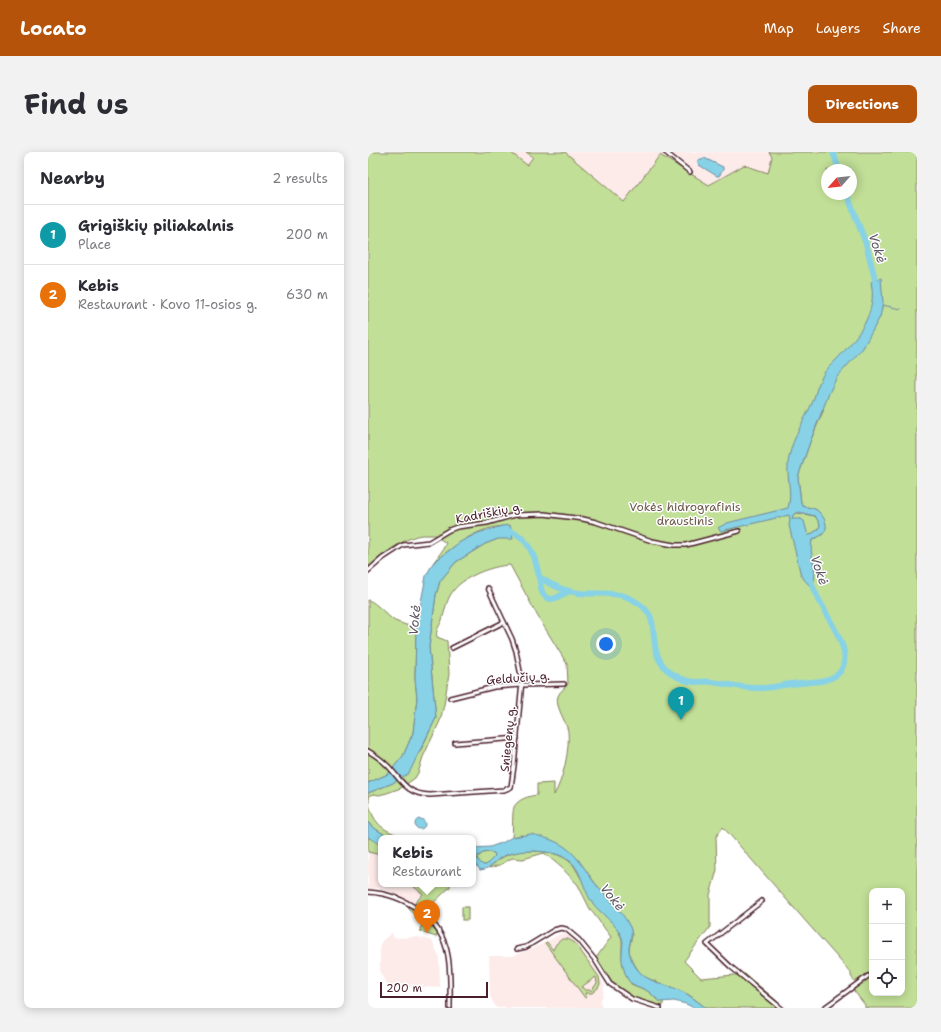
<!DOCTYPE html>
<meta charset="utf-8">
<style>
:root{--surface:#fff;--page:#f2f2f3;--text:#2b2b33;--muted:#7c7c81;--line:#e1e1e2;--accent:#b45309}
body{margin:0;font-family:"Shantell Sans",sans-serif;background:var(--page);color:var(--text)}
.controls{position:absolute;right:12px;bottom:12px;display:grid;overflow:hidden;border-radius:8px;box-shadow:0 2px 10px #0003}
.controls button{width:36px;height:36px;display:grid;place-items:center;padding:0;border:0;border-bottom:1px solid var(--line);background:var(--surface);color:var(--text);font:20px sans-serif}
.compass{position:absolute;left:453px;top:12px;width:36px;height:36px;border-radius:50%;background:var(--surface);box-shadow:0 2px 10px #0003;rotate:243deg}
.scale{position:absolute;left:12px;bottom:10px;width:108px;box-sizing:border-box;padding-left:4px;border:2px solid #4a1f2b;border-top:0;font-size:11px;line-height:14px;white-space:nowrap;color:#4a1f2b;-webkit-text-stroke:3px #fff;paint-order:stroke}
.you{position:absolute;left:238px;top:492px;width:14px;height:14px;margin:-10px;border:3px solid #fff;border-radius:50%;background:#1a73e8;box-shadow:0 0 0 6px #1a73e833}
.badge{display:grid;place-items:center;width:26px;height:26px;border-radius:50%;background:var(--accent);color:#fff;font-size:13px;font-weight:700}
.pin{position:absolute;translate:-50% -33px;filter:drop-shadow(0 1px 2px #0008)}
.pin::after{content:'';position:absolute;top:21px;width:14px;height:12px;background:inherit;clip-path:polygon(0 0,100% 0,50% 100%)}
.popup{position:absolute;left:10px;top:683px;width:98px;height:52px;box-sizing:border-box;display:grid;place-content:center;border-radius:8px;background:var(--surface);filter:drop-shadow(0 1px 3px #0005);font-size:13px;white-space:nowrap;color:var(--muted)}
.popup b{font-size:15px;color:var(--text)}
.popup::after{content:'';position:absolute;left:50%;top:100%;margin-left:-8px;border:8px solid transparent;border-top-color:var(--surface)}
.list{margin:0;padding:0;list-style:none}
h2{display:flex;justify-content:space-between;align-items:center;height:52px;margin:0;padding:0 16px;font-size:17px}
h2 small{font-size:13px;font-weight:400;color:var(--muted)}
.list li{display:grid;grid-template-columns:26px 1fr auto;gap:12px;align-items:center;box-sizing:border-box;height:60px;padding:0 16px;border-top:1px solid var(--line)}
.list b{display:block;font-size:15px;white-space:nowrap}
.list p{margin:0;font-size:13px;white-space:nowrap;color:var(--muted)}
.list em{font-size:13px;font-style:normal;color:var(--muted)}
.icon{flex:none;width:22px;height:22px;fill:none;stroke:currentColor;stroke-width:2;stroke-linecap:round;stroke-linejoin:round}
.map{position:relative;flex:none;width:549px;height:856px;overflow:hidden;border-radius:8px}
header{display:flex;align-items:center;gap:24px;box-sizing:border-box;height:56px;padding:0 20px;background:var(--accent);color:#fff}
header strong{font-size:19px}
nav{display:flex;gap:22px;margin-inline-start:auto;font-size:14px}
.intro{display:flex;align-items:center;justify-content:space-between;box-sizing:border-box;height:96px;padding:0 24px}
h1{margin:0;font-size:28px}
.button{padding:10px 18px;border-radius:8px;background:var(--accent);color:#fff;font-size:14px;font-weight:700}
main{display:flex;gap:24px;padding:0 24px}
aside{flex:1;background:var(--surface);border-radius:8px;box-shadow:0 2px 10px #0003}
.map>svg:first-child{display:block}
.built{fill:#fdebea}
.green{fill:#c1df97;stroke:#867f61;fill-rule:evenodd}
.water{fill:#87d2e7;stroke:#6f8a9c;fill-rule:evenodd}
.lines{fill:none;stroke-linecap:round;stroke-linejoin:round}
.stream{stroke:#6f8a9c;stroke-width:1}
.river{stroke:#87d2e7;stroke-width:6}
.minor-casing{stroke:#4a1f2b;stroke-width:6}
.minor{stroke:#fff;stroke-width:3}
.labels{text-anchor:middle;stroke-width:3;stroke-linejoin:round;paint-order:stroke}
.park-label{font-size:12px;fill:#6e594b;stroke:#fff}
.street-label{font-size:12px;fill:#4a1f2b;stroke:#fff}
.water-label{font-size:13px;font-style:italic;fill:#5c5563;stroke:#fff}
</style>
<header>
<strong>Locato</strong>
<nav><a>Map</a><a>Layers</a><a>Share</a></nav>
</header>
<div class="intro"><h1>Find us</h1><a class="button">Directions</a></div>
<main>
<aside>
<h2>Nearby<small>2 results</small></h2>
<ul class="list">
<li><span class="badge" style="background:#0f9aa8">1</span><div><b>Grigiškių piliakalnis</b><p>Place</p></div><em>200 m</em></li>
<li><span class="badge" style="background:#e8710a">2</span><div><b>Kebis</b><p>Restaurant · Kovo 11-osios g.</p></div><em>630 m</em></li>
</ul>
</aside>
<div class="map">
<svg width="549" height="856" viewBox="0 0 549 856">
<rect width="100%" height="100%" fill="#fff"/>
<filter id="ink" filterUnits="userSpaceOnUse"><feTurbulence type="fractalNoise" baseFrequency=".025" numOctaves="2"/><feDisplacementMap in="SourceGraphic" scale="8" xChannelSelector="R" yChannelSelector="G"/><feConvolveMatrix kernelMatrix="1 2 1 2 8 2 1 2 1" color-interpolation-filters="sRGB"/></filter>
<g filter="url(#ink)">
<g class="built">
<polygon points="142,0 158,0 165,5 160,13"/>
<polygon points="197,0 401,0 404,4 400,22 376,13 371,16 341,33 292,3 256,50"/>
<polygon points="0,700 13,703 13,732 47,732 46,735 55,742 46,752 12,736 0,737"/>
<polygon points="24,781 26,786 50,785 64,789 71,804 72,835 21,835 12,821 12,792 16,787"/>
<polygon points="197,781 205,786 231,821 234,828 236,833 235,844 232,849 234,856 128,856 122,844 121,804 145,804 170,794 192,782"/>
</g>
<g class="green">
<path d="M0,0H142L159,13L165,5L158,0H197L256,50L292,3L341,33L371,16L376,13L400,21L404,5L401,0H549V856H497V853L486,839V837L491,832L489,828L486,829L483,824V821L355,675L348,685L349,718L342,743V775L316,809L333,826L377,822L409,849L415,856H338L321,843L313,839L276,825L270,818L262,805L261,797L264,783L262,776L247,754L227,731L208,705L196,695L153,683L144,685C145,678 144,660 146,655C150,647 161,644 169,643V632L186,631V643C195,628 202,597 200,579C198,569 186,553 190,544C192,539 197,536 200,532L199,512L169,463L142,413C123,414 93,425 83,442C78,450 77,459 74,468C72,474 67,478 69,485L79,489L81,522L76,553L72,569L55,605L50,621L47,626L33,636L19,641L11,643L6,642L2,643C0,650 1,652 3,659C10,677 21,680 39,686H22L3,674L0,670V641L25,631L50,604L68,566L61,495L68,443L72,429L88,410L117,392L130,387L139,374C110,374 86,394 65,411L74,399L78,391L66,383C62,383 58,383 54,383C37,385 12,404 0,415ZM459,18H483V42H459ZM456,257L442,290L430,325L433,351L435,354L447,357L451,360L455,382L444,388L442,398L446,414L426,368L433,367C439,375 436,378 440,384L451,377L452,372L447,364L429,361L424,308ZM504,739H534V841H504Z"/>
<path d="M0,448C8,450 19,464 27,469C34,472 42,474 48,476L47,527L49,546L45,581L35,604L20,622L0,631V601L17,614L20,612L13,605L0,596Z"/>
<polygon points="0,685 13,693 13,703 0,700"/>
<path d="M155,699C173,699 193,699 206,714L231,758L248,774L254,787V807L263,832L280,839L289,848L295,849V854L266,846L246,832L240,826L228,806L243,785L222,757L210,733L193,715L176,701L155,707L144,706L132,713L121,716C131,706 140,701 155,699Z"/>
<polygon points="120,700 126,701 127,704 118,713 115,713 109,707 109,705 115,701"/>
<polygon points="47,732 82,732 82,735 61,755 57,760 47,751 55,742 46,735"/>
<path d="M35,750C50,758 58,769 69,781L68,785L53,780L52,776L56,771V768L48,765Z"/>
<rect x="94" y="755" width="6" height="13"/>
<path d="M194,787H200L207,791L231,825L232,832L230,836L224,841H217L219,845L217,846L177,791L179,790L185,798L188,792ZM228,825L229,831L224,838H218L213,835Z"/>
</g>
<g class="water">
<polygon points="336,6 355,15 355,18 351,24 349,24 331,13 330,8"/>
<path d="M513,126L515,151L512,165L495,196L469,225L462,239L442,290L430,325L433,351L435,354C439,356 443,355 447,357C454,361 461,372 457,379C455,384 447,386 444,388C440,404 452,419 444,434H442L433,424L421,373L422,368L421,363L353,379L350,376L359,371L420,356C425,340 417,322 421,305C425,285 437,267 445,249C448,240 450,231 455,223C458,217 464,212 469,207C489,185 510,162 503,130ZM431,360L447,364L452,372L451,377L440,384L436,369L433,367H424L425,363Z"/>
<polygon points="142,373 145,387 130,387 117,392 88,410 72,429 68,443 61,495 68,566 41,621 25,631 0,641 0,631 20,622 35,604 45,581 49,546 47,527 48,476 58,424 65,411 92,390 110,381 134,374"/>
<circle cx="52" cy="672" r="5"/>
<polygon points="0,670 3,674 22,686 13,686 13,693 0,685"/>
<path d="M163,682C175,685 187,688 197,695C210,704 217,718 226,730C238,745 254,758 262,775C265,782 262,789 261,796C261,804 265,812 270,818C280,831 299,832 313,839C322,843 330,850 338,856H326L318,852L306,849L292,850C288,847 285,843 281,840C274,835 264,834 260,828C256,820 253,809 254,801C254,796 256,791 254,786C248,770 232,762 223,749C216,738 212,716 202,709C192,701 179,700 167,699C155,699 142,700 132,706C124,712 122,717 112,718L110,715L105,712V696L122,695L136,690L144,685ZM120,700L126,701L127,704L118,713H115L109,707V705L115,701Z"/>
</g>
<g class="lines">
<polyline class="stream" points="514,153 533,157"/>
<g class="river">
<polyline points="465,0 471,18"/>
<polyline points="479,42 498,92 509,135"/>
<path d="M136,379C159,379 168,406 171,425C173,433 172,447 184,447C190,446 197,441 201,439"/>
<path d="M171,425C184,434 196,439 211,441C229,443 250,438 267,449C292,463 282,482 289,502C294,518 310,528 326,530C332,530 338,529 344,530C360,532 377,537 393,536C403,536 413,533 423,532C433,531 443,530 453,529C462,527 472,524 475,514C482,497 463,472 456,457C450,447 445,437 442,426"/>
</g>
<defs>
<g id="minor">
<polyline points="297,0 322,20"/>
<polyline points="0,419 15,406 35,393 61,390 81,378 89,375 119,371 147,363 176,362 215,367 228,370 284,389 306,393 318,393 371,379"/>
<polyline points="84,496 136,470"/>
<polyline points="82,546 126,535 154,533 196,532"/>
<polyline points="87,591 149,586"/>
<path d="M0,599C7,603 14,608 20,614C34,629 38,642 62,643L136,638L143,635L146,614L154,529L148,499L144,487L120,436"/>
<path d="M0,740C36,742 74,766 80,804C83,821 82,839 82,856"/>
<polyline points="394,749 339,792 363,815 413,856"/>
<polyline points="149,797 158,795 186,778 193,776 198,777 211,788 227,808 242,832 264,847 292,856"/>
<polyline points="456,856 500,824"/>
</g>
</defs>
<use href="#minor" class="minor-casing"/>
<use href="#minor" class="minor"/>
</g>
</g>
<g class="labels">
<g class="park-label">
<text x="317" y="359">Vokės hidrografinis<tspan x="317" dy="14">draustinis</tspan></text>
</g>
<g class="street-label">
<text transform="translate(121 361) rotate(-11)" y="4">Kadriškių g.</text>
<text transform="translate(150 526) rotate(-4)" y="4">Geldučių g.</text>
<text transform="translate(140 587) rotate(-84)" y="4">Sniegenų g.</text>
</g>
<g class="water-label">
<text transform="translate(510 96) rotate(72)" y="5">Vokė</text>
<text transform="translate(452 418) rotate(72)" y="5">Vokė</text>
<text transform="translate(46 468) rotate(-85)" y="5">Vokė</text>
<text transform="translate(245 745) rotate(51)" y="5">Vokė</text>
</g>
</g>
</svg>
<div class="controls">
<button>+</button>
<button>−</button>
<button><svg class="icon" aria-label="locate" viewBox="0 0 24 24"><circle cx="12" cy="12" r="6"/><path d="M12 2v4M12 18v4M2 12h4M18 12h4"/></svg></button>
</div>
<svg class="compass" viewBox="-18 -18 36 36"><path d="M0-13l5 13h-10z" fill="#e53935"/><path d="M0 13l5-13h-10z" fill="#7c7c81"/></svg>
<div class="scale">200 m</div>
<div class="you"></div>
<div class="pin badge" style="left:313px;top:568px;background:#0f9aa8">1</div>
<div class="pin badge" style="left:59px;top:781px;background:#e8710a">2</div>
<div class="popup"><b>Kebis</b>Restaurant</div>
</div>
</main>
